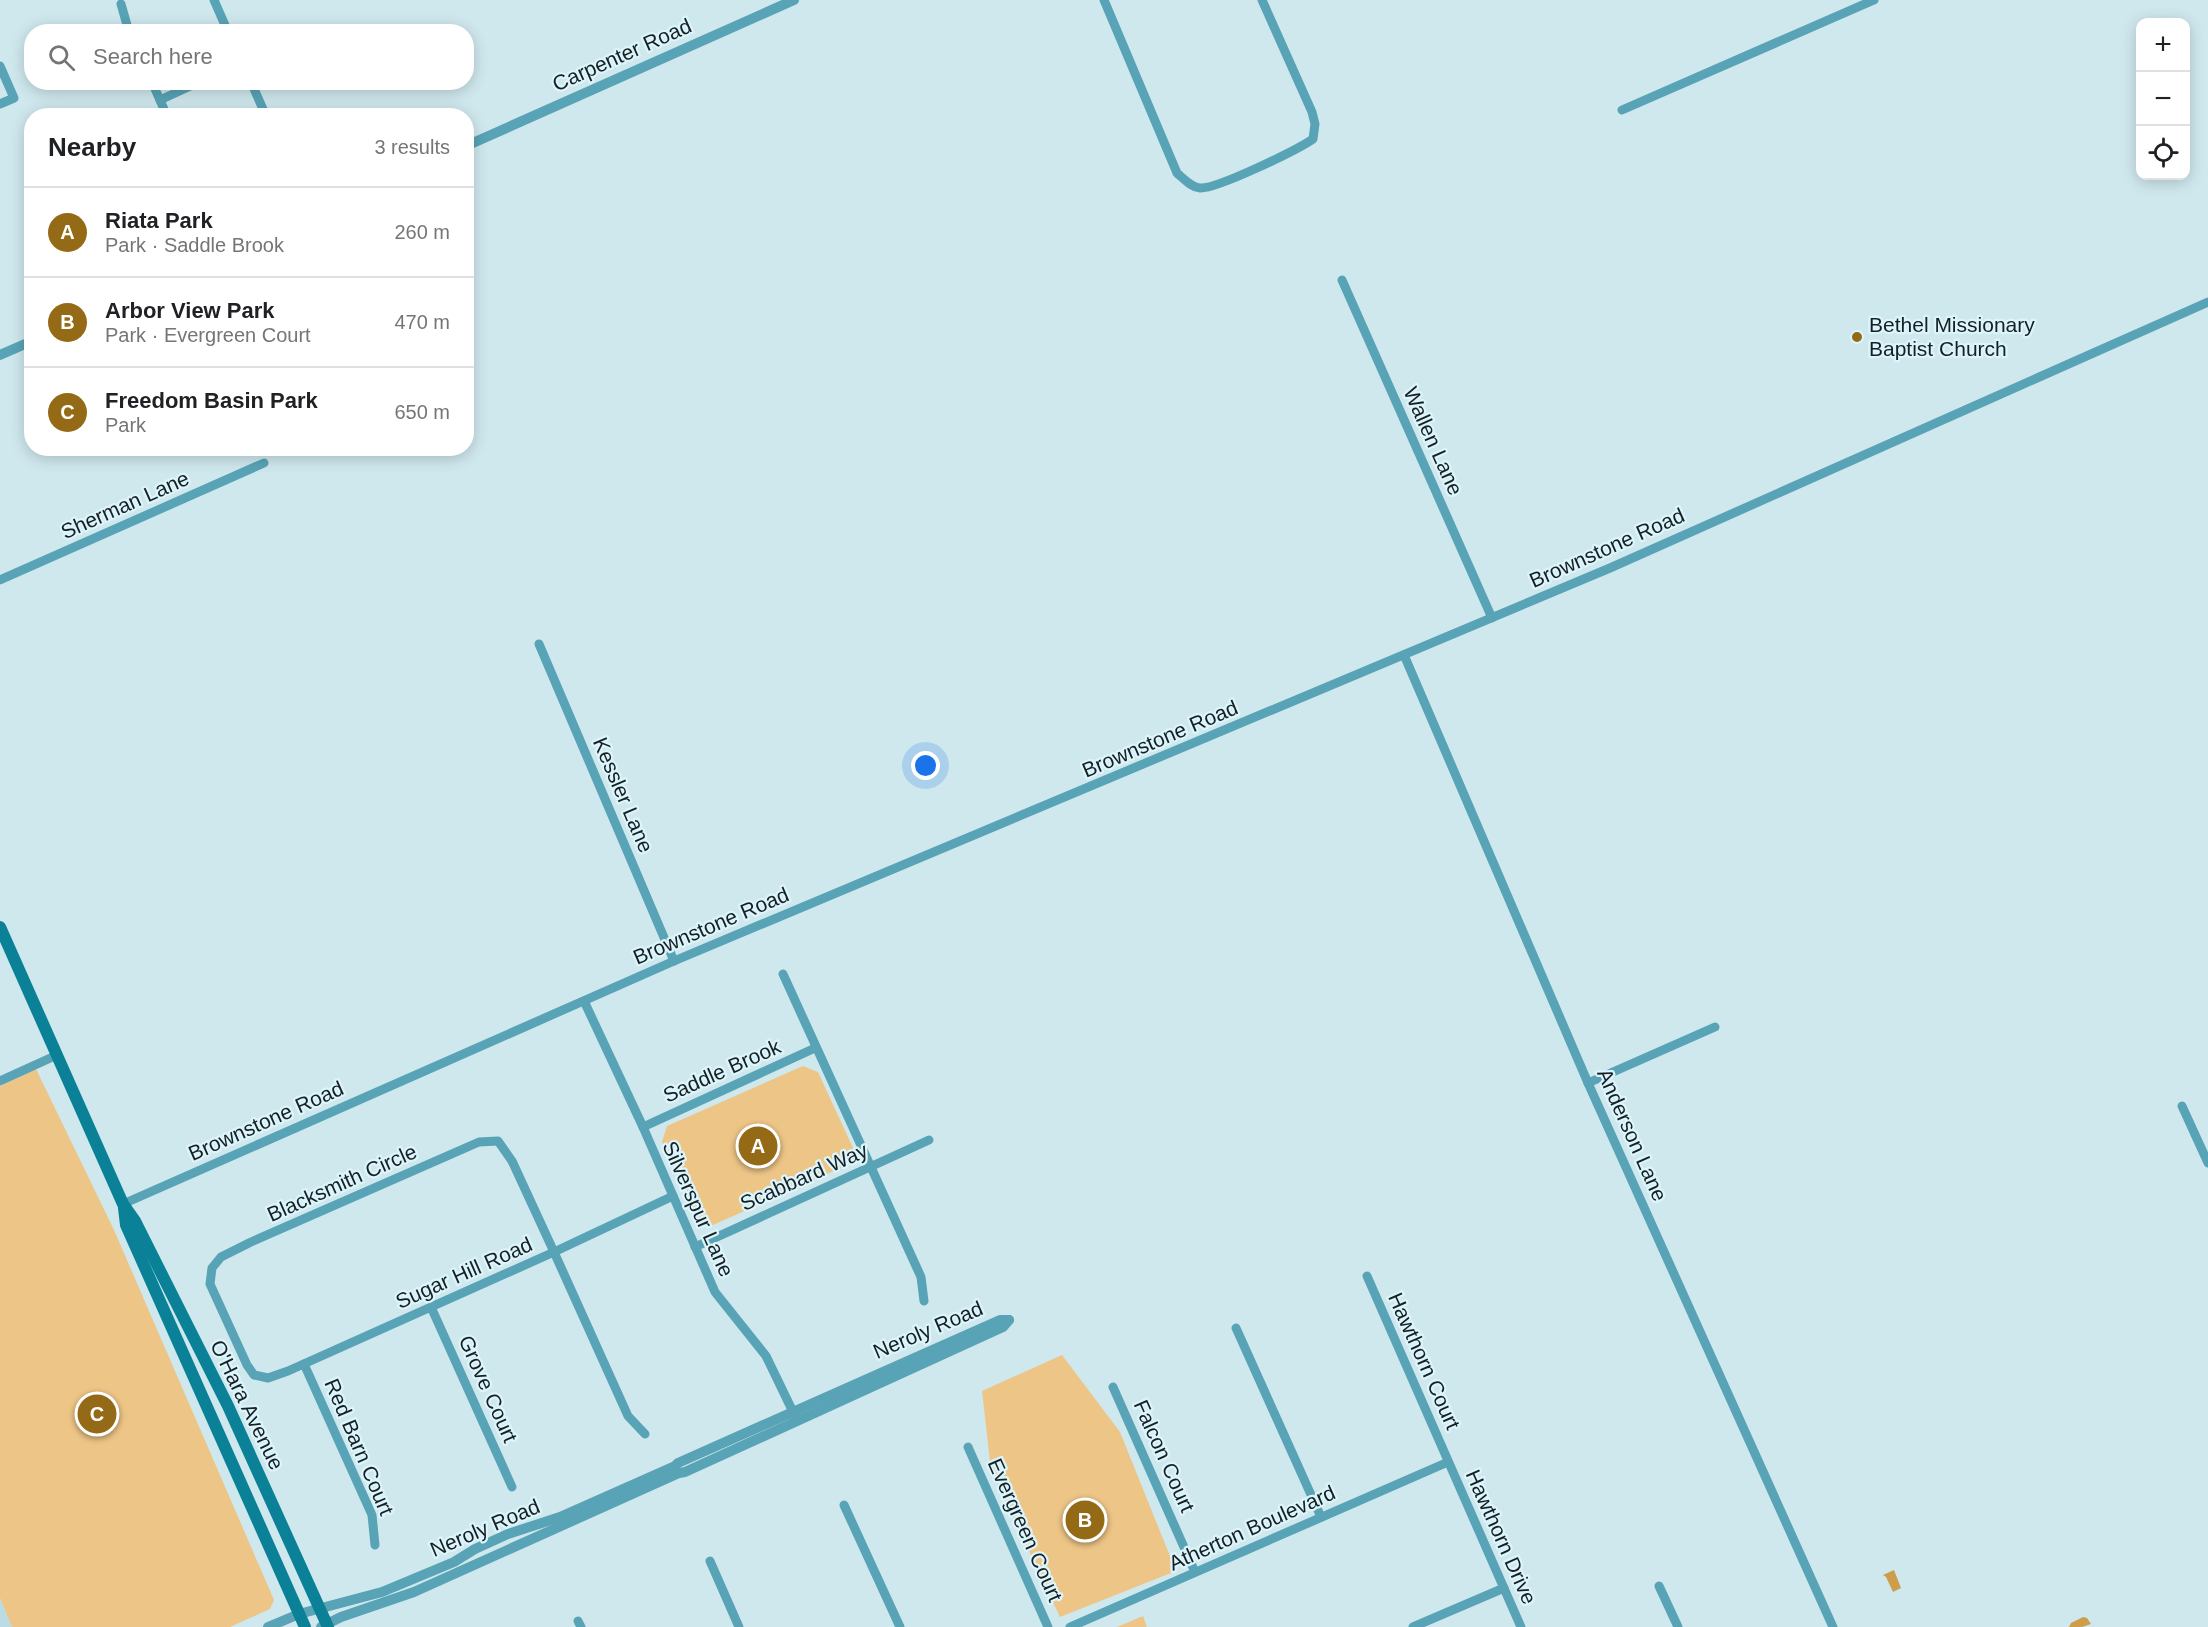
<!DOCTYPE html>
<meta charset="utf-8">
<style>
:root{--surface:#fff;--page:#f6f6f6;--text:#202124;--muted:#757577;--line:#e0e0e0;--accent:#956a16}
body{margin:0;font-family:Helvetica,sans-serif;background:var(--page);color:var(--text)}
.controls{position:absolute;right:18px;top:18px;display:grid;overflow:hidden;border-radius:12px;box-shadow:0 3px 15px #0003}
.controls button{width:54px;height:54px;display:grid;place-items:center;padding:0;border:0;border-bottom:2px solid var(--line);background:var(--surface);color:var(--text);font:30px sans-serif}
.you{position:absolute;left:926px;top:766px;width:21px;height:21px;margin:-15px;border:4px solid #fff;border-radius:50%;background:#1a73e8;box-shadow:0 0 0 9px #1a73e833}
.badge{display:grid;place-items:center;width:39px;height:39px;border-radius:50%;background:var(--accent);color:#fff;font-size:20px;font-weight:700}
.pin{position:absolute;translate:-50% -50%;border:3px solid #fff;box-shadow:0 2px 6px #0006}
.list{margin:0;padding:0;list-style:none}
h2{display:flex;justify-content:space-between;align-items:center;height:78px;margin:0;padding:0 24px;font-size:26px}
h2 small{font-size:20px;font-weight:400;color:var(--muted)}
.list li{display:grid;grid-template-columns:39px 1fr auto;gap:18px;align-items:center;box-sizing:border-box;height:90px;padding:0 24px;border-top:2px solid var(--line)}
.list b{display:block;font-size:22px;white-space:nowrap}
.list p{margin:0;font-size:20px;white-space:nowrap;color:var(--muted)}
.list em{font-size:20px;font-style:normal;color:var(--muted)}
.icon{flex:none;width:33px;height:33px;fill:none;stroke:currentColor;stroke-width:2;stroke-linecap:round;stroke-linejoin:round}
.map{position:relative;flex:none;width:2208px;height:1627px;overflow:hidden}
.search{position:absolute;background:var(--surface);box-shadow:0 3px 15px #0003;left:24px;top:24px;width:450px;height:66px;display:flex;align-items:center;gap:15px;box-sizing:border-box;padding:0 21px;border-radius:24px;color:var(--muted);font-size:22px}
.panel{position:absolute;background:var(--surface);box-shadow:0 3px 15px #0003;left:24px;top:108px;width:450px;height:348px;border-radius:24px}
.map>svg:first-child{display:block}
.built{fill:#bbdce5}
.green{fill:#edc586}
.water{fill:#ce9d49}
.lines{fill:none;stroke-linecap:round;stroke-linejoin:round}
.minor{stroke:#58a4b6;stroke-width:9}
.tertiary{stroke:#58a4b6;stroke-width:10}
.secondary{stroke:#0a8196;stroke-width:12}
.poi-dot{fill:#956a16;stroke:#dcf5fc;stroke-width:2}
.labels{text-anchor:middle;stroke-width:4.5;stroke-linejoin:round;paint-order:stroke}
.street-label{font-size:21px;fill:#162022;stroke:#dcf5fc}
.poi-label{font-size:21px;fill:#162022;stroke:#dcf5fc;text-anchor:start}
</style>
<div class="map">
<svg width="2208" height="1627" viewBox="0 0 2208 1627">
<rect width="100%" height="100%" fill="#cfe8ee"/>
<polygon class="built" points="0,1598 12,1627 0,1627"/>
<g class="green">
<polygon points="803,1066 818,1072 854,1150 847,1165 713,1225 695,1216 662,1142 667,1126"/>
<polygon points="36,1069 114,1230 274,1600 270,1609 230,1627 12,1627 0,1598 0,1086"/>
<polygon points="1062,1355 1120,1432 1176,1571 1060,1617 991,1470 982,1391"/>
<polygon points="1143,1616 1147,1627 1117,1627"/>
</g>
<g class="water">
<polygon points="1894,1570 1901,1588 1893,1592 1886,1577 1883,1575"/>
<polygon points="2083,1617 2087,1618 2091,1624 2082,1627 2069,1627 2071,1623"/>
</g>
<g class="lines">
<g class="minor">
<polyline points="214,0 228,32"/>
<path d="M1104,0L1177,173C1184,179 1191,187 1200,188C1217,189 1297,150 1313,139L1315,124L1312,112L1262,0"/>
<polyline points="121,4 129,32"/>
<polyline points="0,66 14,98 0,104"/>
<polyline points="152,82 167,116"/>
<polyline points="251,82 266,116"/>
<polyline points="160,100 199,82"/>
<polyline points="1622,110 1874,0"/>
<polyline points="1342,280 1492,618"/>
<polyline points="0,580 264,463"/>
<polyline points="539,644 674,961"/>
<polyline points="1404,655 1588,1083 1833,1627"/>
<polyline points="783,974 921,1277 924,1301"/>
<polyline points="584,1001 643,1127 715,1292 766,1356 795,1416"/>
<polyline points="0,1081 57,1055"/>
<polyline points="1588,1083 1715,1027"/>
<polyline points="2182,1106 2208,1163"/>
<polyline points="643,1127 815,1048"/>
<polyline points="123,1204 674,961 1610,568 2208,302"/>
<polyline points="695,1247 929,1140"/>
<polyline points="1367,1276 1521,1627"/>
<polyline points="431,1307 512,1487"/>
<polyline points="1236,1328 1321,1517"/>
<polyline points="304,1364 372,1515 375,1545"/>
<polyline points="1113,1387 1195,1572"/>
<polyline points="645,1434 628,1416 554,1252 512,1161 498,1141 479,1142 251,1242 221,1257 212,1268 210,1284 247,1365 254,1375 268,1378 288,1371 554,1252 673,1196"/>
<polyline points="968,1447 1048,1627"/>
<polyline points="844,1505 900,1627"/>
<polyline points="710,1561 739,1627"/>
<polyline points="1659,1586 1678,1627"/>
<polyline points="578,1621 581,1627"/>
<polyline points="1070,1627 1448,1462"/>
<polyline points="1413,1627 1504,1588"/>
</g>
<g class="tertiary">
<polyline points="466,146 794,0"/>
<polyline points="0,355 32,341"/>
<polyline points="268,1627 299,1614 382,1592 454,1562 475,1549 508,1534 560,1517 675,1466 678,1463 1000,1320 1009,1320"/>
<polyline points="321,1627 341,1617 414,1592 679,1473 685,1472 1003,1327 1009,1320"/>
</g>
<g class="secondary">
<polyline points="0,927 123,1204 135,1221 228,1406 328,1627"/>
<polyline points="124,1208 126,1225 305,1627"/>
</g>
</g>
<circle class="poi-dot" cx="1857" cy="337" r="6"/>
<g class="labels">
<g class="street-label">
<text transform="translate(622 55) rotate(-24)" y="7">Carpenter Road</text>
<text transform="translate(1433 441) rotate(66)" y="7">Wallen Lane</text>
<text transform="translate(125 505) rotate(-24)" y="7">Sherman Lane</text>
<text transform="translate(1607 548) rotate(-24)" y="7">Brownstone Road</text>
<text transform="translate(1160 739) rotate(-23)" y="7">Brownstone Road</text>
<text transform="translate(623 795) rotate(67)" y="7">Kessler Lane</text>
<text transform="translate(711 926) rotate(-23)" y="7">Brownstone Road</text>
<text transform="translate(722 1071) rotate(-24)" y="7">Saddle Brook</text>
<text transform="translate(266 1121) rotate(-24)" y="7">Brownstone Road</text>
<text transform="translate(1632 1135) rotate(66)" y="7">Anderson Lane</text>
<text transform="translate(804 1177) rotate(-24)" y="7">Scabbard Way</text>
<text transform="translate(342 1183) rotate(-24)" y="7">Blacksmith Circle</text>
<text transform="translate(698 1209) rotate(66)" y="7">Silverspur Lane</text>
<text transform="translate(464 1273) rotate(-24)" y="7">Sugar Hill Road</text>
<text transform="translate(928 1330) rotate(-23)" y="7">Neroly Road</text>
<text transform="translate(1424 1361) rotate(66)" y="7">Hawthorn Court</text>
<text transform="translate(488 1389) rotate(66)" y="7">Grove Court</text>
<text transform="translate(247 1405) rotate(64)" y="7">O'Hara Avenue</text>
<text transform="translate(359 1447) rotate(67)" y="7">Red Barn Court</text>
<text transform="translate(1164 1456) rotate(66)" y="7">Falcon Court</text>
<text transform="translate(485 1528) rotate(-23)" y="7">Neroly Road</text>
<text transform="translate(1252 1528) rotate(-24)" y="7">Atherton Boulevard</text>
<text transform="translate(1025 1530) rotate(66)" y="7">Evergreen Court</text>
<text transform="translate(1501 1537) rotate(66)" y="7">Hawthorn Drive</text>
</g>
<g class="poi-label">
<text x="1869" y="332">Bethel Missionary<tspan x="1869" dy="24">Baptist Church</tspan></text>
</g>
</g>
</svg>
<div class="controls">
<button>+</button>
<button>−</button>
<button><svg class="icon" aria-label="locate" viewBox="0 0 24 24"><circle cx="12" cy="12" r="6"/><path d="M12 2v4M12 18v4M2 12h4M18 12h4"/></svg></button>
</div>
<div class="you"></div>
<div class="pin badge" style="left:758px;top:1146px">A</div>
<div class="pin badge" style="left:1085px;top:1520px">B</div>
<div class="pin badge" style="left:97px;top:1414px">C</div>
<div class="search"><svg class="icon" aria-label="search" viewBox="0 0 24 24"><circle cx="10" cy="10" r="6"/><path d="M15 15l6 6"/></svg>Search here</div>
<section class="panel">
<h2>Nearby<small>3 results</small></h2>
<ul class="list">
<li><span class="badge">A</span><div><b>Riata Park</b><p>Park · Saddle Brook</p></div><em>260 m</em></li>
<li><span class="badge">B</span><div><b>Arbor View Park</b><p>Park · Evergreen Court</p></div><em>470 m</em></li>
<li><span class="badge">C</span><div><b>Freedom Basin Park</b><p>Park</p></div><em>650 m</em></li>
</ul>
</section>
</div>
